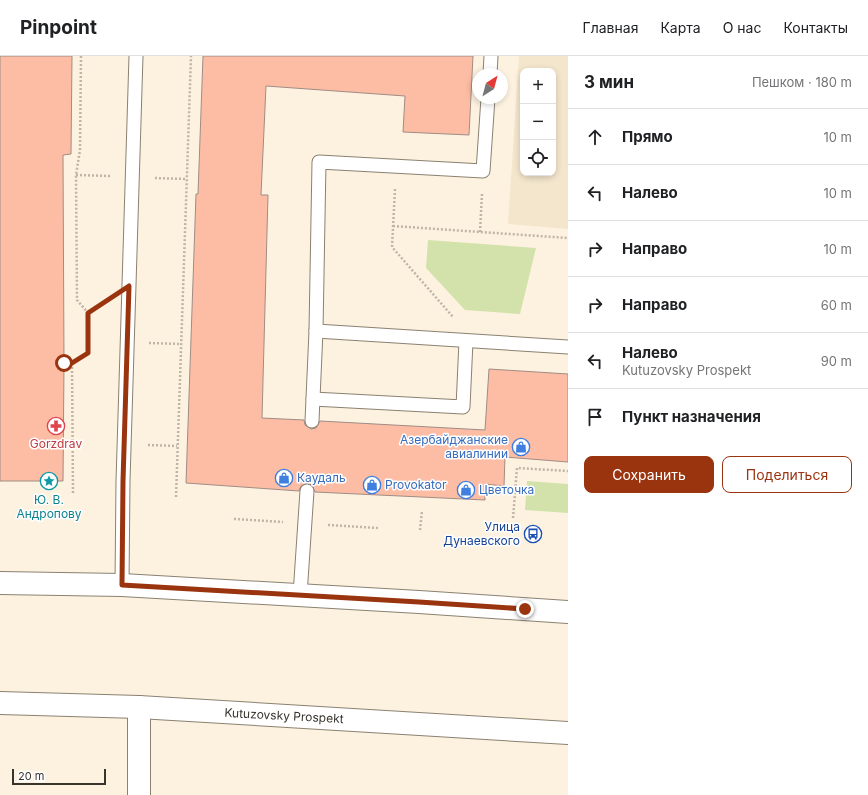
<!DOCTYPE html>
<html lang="ru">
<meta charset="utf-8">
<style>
:root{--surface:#fff;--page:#f6f6f6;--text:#202124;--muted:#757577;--line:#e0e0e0;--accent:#9a340f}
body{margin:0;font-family:Inter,sans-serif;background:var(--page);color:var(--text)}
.controls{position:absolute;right:12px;top:12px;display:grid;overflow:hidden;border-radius:8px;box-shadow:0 2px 6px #0003}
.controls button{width:36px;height:36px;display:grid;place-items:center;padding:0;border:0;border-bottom:1px solid var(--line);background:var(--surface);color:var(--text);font:20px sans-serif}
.compass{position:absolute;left:472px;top:12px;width:36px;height:36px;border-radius:50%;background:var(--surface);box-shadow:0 2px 6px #0003;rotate:36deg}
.scale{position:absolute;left:12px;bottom:10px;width:94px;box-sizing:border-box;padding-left:4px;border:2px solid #38342d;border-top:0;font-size:11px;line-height:14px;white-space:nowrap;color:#38342d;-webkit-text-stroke:3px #fff;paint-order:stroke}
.stop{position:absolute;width:12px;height:12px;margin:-9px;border:3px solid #9a340f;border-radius:50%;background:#fff}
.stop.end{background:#9a340f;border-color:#fff;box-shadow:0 1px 4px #0008}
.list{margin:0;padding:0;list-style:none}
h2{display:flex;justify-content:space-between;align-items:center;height:52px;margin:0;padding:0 16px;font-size:17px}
h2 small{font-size:13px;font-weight:400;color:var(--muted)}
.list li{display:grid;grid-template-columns:26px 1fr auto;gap:12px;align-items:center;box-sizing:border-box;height:56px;padding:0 16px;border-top:1px solid var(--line)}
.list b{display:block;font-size:15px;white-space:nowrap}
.list p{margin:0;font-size:13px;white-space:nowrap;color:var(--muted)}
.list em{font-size:13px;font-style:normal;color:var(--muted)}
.actions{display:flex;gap:8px;padding:12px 16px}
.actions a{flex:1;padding:9px 0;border:1px solid var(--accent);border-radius:8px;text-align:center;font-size:14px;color:var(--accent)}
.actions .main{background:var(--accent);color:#fff}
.icon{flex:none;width:22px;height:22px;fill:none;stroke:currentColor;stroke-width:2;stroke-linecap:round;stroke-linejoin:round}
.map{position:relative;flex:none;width:568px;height:739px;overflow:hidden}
header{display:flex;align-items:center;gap:24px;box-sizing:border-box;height:56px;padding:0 20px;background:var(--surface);border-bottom:1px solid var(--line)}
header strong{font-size:19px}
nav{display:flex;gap:22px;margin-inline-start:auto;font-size:14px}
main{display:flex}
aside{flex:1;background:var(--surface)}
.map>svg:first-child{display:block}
.built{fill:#f4e6cd;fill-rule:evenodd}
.green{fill:#d3e2aa}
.building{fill:#fdbda4;stroke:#a08c85}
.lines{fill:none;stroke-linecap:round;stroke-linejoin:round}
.service-casing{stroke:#8b8171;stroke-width:15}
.minor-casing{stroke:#8b8171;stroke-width:24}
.primary-casing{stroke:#8b8171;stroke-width:24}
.path{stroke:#beb5a7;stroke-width:2.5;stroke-dasharray:2 2;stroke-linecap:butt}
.service{stroke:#fff;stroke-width:13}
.minor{stroke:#fff;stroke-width:22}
.primary{stroke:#fff;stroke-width:22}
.route{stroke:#9a340f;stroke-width:5}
.labels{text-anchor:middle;stroke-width:3;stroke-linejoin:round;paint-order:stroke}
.shop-label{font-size:12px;fill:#366cbe;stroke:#fff;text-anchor:start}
.health-label{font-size:12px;fill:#be3a42;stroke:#fff}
.culture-label{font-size:12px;fill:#0d838f;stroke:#fff}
.transit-label{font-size:12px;fill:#164399;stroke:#fff;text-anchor:end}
.street-label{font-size:12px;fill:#38342d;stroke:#fff}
</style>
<header>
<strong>Pinpoint</strong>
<nav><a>Главная</a><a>Карта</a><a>О нас</a><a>Контакты</a></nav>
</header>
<main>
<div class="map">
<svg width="568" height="739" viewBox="0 0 568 739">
<rect width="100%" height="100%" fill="#fdf2e0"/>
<path class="built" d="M519,0H568V173L508,168ZM523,15H553V117H523Z"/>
<g class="green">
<polygon points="428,184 536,192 520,258 465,254 426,212"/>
<polygon points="527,425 568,428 568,457 525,454"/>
</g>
<g class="building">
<polygon points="0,0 72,0 71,98 63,99 64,307 63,425 0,425"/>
<polygon points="203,0 473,0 469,79 403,76 405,40 266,30 261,139 268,139 262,362 304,364 305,369 311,373 316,372 320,365 485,374 489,313 568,318 568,406 505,401 504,430 485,428 485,444 315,436 312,429 307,427 301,430 299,435 186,427 196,138 198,138"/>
</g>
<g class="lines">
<defs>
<g id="service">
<polyline points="490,18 491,0"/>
<polyline points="316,275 568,291"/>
<polyline points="313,343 463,351 466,285"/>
<polyline points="312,365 316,275 319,106 483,115 488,42"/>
<polyline points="122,529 123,425 136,0"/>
<polyline points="300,539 307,435"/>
</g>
<polyline id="minor" points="139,739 139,651"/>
<g id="primary">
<polyline points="0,527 122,529 419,546 568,556"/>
<polyline points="0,647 139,651 568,677"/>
</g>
</defs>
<use href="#service" class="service-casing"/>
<use href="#minor" class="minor-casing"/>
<use href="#primary" class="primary-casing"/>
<g class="path">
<polyline points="81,0 80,94 76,119 77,244 88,257"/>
<polyline points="76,119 110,120"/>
<polyline points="155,122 186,123"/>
<polyline points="395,133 392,191 453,261"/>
<polyline points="393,170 568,182"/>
<polyline points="480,176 482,138"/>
<polyline points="149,287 181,288"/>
<polyline points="64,307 72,307 73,438"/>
<polyline points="72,307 88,297 88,257 106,245"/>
<polyline points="148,389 177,390"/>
<polyline points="176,441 191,0"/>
<polyline points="513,462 517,412 568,415"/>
<polyline points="234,463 283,466"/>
<polyline points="328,469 378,472"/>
<polyline points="420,474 422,455"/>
</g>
<use href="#service" class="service"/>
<use href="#minor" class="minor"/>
<use href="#primary" class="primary"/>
</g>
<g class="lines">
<polyline class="route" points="64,307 72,307 88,297 88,257 129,230 123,425 122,529 419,546 525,553"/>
</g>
<defs>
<symbol id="pharmacy-ring" viewBox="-11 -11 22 22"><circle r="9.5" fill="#fff" stroke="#e0444e" stroke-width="1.5"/><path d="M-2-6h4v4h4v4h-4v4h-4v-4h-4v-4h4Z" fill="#e0444e"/></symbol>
<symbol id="shop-ring" viewBox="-11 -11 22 22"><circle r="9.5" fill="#fff" stroke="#3f7fe0" stroke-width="1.5"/><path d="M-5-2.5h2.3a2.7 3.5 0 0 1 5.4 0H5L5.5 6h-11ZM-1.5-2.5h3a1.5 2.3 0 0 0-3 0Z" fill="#3f7fe0"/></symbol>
<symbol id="sight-ring" viewBox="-11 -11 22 22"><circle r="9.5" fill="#fff" stroke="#0f9aa8" stroke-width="1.5"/><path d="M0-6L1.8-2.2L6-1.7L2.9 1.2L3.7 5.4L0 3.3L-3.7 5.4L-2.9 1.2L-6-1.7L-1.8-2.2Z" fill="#0f9aa8"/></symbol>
<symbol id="bus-ring" viewBox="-11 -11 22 22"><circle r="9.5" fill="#fff" stroke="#1a4fb4" stroke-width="1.5"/><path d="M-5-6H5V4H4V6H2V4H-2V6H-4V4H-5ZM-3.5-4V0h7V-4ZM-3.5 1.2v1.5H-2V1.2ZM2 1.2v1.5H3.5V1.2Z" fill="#1a4fb4"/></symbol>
</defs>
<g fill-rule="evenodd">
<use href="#pharmacy-ring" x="46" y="360" width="20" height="20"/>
<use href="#shop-ring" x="511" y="381" width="20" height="20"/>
<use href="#shop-ring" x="274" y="412" width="20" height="20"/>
<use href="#sight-ring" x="39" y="415" width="20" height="20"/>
<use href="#shop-ring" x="362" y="419" width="20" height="20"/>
<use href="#shop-ring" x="456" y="424" width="20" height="20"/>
<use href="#bus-ring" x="523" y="468" width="20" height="20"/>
</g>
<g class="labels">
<g class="shop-label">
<text x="508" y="388" text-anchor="end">Азербайджанские<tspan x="508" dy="14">авиалинии</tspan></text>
<text x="297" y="426">Каудаль</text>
<text x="385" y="433">Provokator</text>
<text x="479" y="438">Цветочка</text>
</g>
<g class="health-label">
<text x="56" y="392">Gorzdrav</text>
</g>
<g class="culture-label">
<text x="49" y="448">Ю. В.<tspan x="49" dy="14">Андропову</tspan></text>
</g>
<g class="transit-label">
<text x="520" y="475">Улица<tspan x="520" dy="14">Дунаевского</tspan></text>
</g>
<g class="street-label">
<text transform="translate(284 660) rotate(3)" y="4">Kutuzovsky Prospekt</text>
</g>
</g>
</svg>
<div class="controls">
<button>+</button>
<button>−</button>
<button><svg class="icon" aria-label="locate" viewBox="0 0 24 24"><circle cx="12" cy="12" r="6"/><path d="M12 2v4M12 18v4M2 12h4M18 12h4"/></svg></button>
</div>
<svg class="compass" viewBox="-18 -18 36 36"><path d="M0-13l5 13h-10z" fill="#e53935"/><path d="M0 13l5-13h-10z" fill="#757577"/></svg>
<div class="scale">20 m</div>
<div class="stop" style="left:64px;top:307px"></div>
<div class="stop end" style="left:525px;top:553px"></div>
</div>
<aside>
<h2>3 мин<small>Пешком · 180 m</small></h2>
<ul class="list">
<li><svg class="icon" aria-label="ahead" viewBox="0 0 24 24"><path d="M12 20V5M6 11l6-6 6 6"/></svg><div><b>Прямо</b></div><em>10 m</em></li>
<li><svg class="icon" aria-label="left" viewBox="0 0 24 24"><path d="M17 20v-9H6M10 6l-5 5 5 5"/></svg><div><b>Налево</b></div><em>10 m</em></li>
<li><svg class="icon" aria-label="right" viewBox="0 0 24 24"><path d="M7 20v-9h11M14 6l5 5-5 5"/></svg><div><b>Направо</b></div><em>10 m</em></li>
<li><svg class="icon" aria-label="right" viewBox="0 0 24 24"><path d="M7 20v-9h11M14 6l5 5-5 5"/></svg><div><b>Направо</b></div><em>60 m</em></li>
<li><svg class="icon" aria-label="left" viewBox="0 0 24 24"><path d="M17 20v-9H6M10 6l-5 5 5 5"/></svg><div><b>Налево</b><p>Kutuzovsky Prospekt</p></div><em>90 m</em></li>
<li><svg class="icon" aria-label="arrive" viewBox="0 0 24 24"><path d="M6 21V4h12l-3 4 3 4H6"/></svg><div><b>Пункт назначения</b></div></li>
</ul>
<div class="actions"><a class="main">Сохранить</a><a>Поделиться</a></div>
</aside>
</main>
